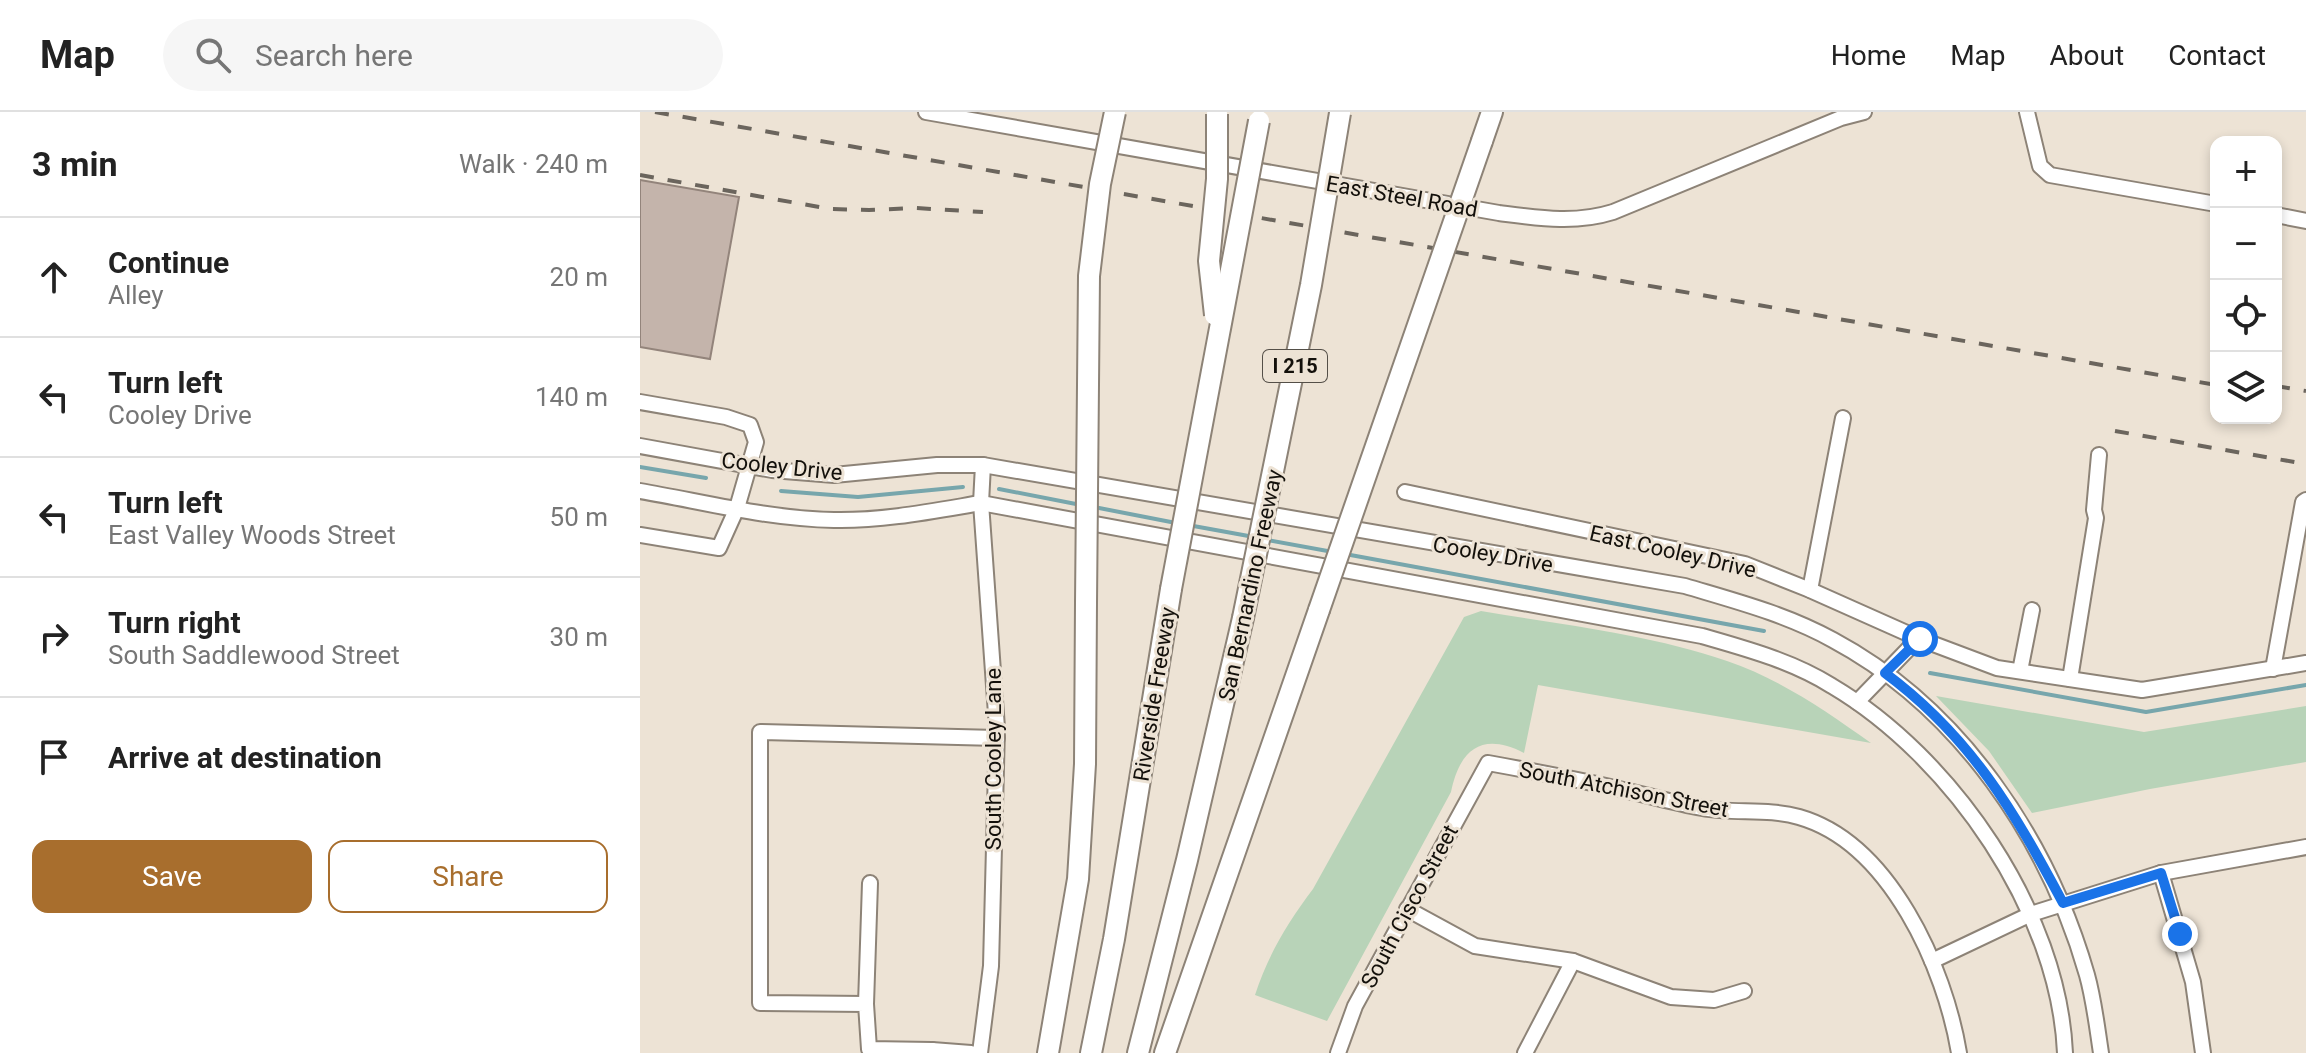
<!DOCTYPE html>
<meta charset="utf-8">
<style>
:root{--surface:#fff;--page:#f6f6f6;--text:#222;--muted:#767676;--line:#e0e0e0;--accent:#a86e2d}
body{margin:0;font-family:Roboto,sans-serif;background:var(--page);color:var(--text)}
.controls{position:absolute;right:24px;top:24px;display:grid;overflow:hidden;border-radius:16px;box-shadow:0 4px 12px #0003}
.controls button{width:72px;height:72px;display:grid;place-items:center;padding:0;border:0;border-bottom:2px solid var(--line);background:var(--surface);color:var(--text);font:40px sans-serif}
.stop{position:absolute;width:24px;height:24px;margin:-18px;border:6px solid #1a73e8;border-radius:50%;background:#fff}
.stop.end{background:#1a73e8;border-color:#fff;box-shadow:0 2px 8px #0008}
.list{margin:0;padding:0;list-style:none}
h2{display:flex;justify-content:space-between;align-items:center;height:104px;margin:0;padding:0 32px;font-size:34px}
h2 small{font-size:26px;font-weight:400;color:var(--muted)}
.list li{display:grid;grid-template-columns:52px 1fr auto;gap:24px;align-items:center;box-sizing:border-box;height:120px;padding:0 32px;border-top:2px solid var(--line)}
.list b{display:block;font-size:30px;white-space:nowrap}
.list p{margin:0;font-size:26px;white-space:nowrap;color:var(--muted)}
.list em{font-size:26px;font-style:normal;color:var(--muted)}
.actions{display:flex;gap:16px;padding:24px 32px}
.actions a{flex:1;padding:18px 0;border:2px solid var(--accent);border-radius:16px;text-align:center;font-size:28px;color:var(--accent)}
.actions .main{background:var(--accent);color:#fff}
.icon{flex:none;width:44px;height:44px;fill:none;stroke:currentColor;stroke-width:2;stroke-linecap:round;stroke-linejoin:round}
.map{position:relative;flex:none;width:1666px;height:941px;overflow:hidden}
header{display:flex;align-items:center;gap:48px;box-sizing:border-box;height:112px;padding:0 40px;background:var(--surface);border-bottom:2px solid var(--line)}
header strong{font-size:38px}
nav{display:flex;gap:44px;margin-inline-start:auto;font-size:28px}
.search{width:560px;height:72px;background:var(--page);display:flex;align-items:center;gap:20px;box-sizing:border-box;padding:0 28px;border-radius:44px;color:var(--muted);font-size:30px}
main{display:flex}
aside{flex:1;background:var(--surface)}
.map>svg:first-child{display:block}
.green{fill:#b8d3b8}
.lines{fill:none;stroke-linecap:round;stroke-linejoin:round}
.stream{stroke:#77a6ac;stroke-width:4}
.building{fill:#c4b4ab;stroke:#93847b;stroke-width:2}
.minor-casing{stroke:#8d8377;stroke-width:18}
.highway-casing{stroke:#8d8377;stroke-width:24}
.minor{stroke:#fff;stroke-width:14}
.highway{stroke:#fff;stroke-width:20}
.rail{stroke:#6b655d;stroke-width:4;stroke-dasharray:14 14;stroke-linecap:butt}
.highway-bridge-casing{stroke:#8d8377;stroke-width:24;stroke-linecap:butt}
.highway-bridge{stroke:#fff;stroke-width:20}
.route{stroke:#1a73e8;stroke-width:10}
.labels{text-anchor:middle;stroke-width:6;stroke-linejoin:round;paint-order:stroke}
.shield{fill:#ede3d5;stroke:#544f48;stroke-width:2}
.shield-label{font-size:20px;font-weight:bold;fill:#13100b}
.street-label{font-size:22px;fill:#13100b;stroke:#ede3d5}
</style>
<header>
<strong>Map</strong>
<div class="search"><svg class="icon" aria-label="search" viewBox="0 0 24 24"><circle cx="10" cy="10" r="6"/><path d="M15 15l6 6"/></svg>Search here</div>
<nav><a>Home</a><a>Map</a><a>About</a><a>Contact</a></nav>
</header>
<main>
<aside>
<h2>3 min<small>Walk · 240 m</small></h2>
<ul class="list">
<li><svg class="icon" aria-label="ahead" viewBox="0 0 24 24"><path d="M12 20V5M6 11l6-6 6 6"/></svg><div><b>Continue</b><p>Alley</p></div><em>20 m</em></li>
<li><svg class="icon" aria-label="left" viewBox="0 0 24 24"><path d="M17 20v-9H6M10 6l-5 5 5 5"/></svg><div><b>Turn left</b><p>Cooley Drive</p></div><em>140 m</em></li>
<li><svg class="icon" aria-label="left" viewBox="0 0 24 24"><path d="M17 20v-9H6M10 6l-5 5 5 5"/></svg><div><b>Turn left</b><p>East Valley Woods Street</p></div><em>50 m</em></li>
<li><svg class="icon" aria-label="right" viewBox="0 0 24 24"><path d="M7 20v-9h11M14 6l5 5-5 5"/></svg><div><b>Turn right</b><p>South Saddlewood Street</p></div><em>30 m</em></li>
<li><svg class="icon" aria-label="arrive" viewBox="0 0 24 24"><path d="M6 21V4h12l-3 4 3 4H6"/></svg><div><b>Arrive at destination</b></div></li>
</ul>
<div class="actions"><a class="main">Save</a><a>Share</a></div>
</aside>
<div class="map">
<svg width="1666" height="941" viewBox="0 0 1666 941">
<rect width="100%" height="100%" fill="#ede3d5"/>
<g class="green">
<path d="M841,499C923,513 1009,522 1087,549C1140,567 1186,599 1231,631L898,573L884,641C843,620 820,636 811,680L687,909L615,883C628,843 648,810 673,777L824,505Z"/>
<polygon points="1296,584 1504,620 1666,594 1666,650 1510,677 1392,701 1349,639"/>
</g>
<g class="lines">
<g class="stream">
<polyline points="0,355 66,366"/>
<polyline points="359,377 441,393"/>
<polyline points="141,379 218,385 323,375"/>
<polyline points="454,395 536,411"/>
<polyline points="548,413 614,425"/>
<polyline points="627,428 693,440"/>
<polyline points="705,442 1124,519"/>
<polyline points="1290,561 1506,600 1666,573"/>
</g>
</g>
<polygon class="building" points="0,68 99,85 70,247 0,235"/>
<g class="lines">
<defs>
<g id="minor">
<path d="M286,0L859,101C898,106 935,112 973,100L1201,6L1224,0"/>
<polyline points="1387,0 1400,54 1410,63 1576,92"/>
<polyline points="1636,103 1666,109"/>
<polyline points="0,290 86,305 110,313 116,330 97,396 79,436 0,423"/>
<path d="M0,334L132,358L194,363L297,353H343L1045,474C1095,489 1146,502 1193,528C1320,596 1408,727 1447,863C1454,888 1457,915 1461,941"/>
<path d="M0,379C64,390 129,407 194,408C243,409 293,399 341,391L1062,524C1107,537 1152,549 1192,574C1312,645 1419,800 1425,941"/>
<polyline points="765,380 1105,452 1170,478 1280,527 1357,556 1502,578 1666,551"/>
<polyline points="1170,478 1203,306"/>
<polyline points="1633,557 1663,390 1666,388"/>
<polyline points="1380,559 1392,498"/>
<polyline points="1430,567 1456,406 1454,398 1459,343"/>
<polyline points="1217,590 1278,527"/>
<polyline points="1521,761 1553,870 1563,941"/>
<polyline points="767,797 835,834 933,849 1031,885 1074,888 1104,879"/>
<polyline points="1292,849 1391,802 1521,761 1666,735"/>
<polyline points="226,892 230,771"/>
<polyline points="292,938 331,941"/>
<polyline points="291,941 292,938 229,937 226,892 120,891 120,620 357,626"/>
<polyline points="340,941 351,854 357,616 341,391 343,353"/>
<path d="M698,941L715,894L848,651C892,659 936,667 979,677C1007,683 1034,691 1062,696C1094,702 1128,696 1159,705C1250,731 1305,856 1319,941"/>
<polyline points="885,941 933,849"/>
</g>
<g id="highway">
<polyline points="842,29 852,0"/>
<polyline points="408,941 438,767 445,652 446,491"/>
<polyline points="451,941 474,827 531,477"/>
<polyline points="498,941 547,748 603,506"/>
<polyline points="525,941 679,498"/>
</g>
</defs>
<use href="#minor" class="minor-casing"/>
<use href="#highway" class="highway-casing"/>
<use href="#minor" class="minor"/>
<use href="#highway" class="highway"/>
<g class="rail">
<polyline points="15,0 1576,273"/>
<polyline points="0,63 190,97 229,98 275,96 343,100"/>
<polyline points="1636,274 1666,279"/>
<polyline points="1475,319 1666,352"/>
</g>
<defs>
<g id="highway-bridge">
<polyline points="575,203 569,149 577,67 577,2"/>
<polyline points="531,477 619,9"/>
<polyline points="446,491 449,164 460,72 475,0"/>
<polyline points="679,498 842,29"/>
<polyline points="603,506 671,173 700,1"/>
</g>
</defs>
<use href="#highway-bridge" class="highway-bridge-casing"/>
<use href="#highway-bridge" class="highway-bridge"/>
</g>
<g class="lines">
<path class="route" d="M1280,527L1245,561C1331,625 1374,699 1423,791L1521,761L1540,822"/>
</g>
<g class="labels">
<rect class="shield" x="623" y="238" width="64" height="32" rx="6"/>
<g class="shield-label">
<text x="655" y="261">I 215</text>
</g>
<g class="street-label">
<text transform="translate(762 84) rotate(10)" y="8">East Steel Road</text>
<text transform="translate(142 354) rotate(6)" y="8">Cooley Drive</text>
<text transform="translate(1033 439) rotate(13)" y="8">East Cooley Drive</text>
<text transform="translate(853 442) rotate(10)" y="8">Cooley Drive</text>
<text transform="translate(610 473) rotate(-78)" y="8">San Bernardino Freeway</text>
<text transform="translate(514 582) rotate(-81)" y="8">Riverside Freeway</text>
<text transform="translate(353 647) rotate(-90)" y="8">South Cooley Lane</text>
<text transform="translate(984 677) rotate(11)" y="8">South Atchison Street</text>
<text transform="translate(769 794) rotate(-62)" y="8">South Cisco Street</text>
</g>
</g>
</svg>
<div class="controls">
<button>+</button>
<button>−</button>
<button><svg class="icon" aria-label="locate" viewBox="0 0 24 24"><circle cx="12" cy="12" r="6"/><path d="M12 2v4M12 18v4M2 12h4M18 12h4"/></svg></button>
<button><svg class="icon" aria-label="layers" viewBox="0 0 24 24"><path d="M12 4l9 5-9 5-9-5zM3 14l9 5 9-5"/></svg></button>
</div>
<div class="stop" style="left:1280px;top:527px"></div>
<div class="stop end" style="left:1540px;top:822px"></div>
</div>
</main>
